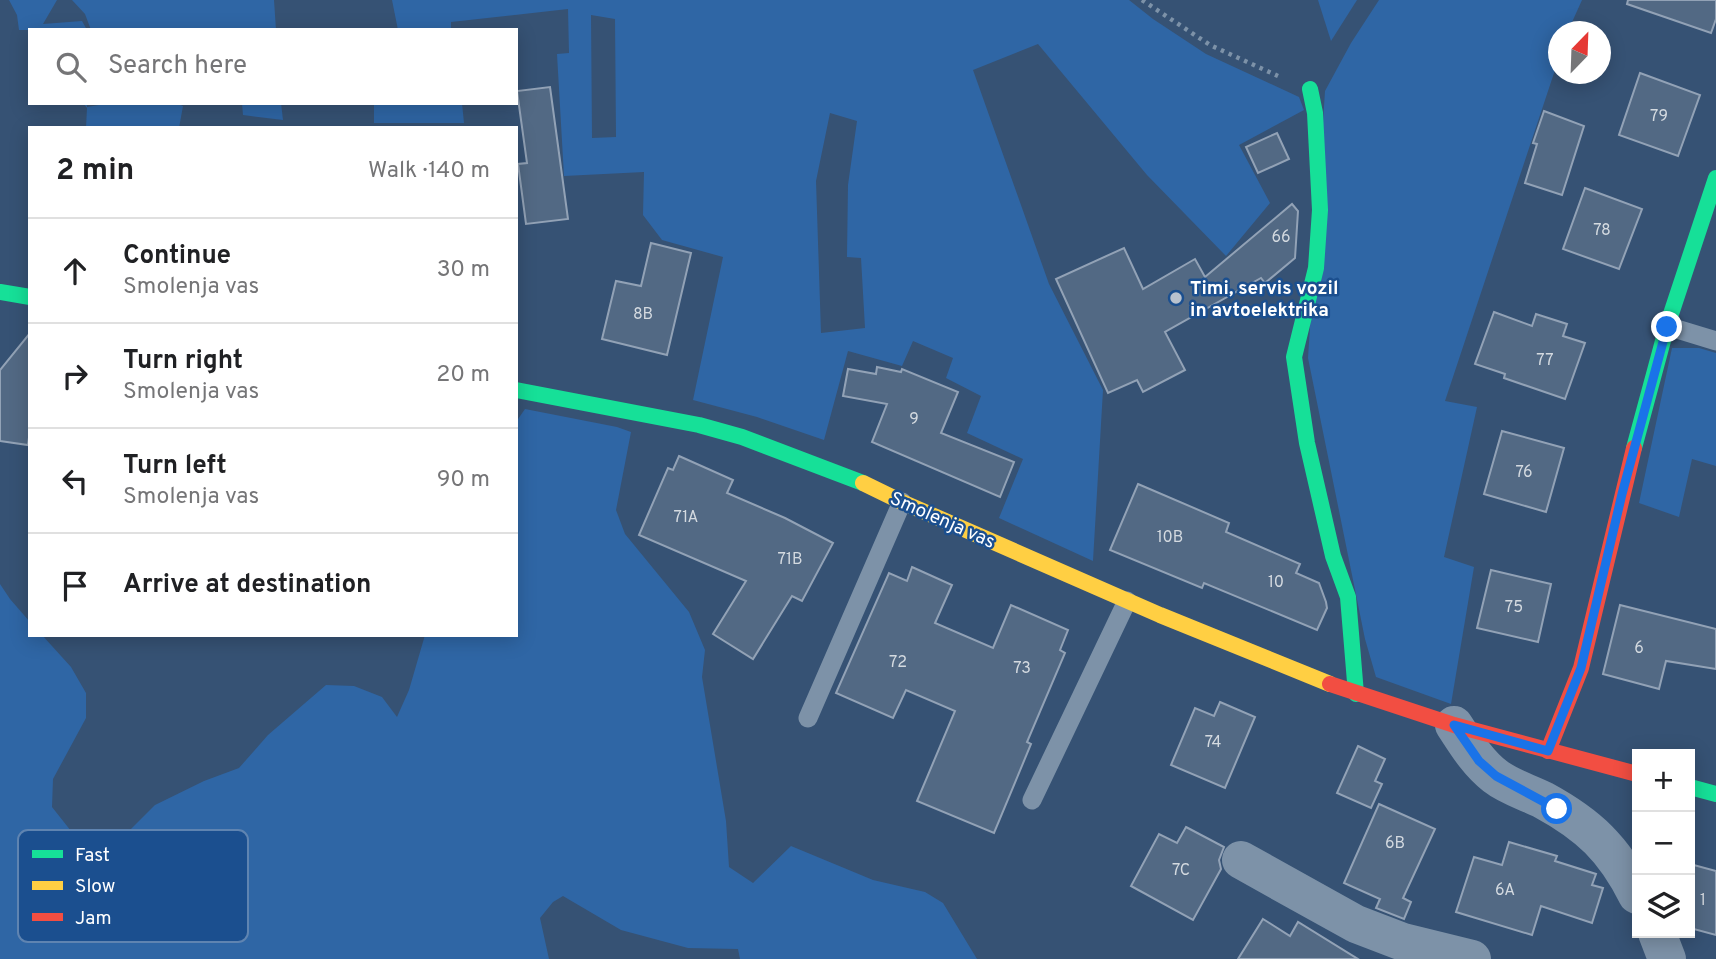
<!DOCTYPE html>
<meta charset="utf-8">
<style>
:root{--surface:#fff;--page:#f6f6f6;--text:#202124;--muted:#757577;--line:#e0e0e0}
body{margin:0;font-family:Overpass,sans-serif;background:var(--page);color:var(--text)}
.controls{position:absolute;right:21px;bottom:21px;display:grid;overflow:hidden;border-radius:0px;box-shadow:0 4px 18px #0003}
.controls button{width:63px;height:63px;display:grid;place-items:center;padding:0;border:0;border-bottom:2px solid var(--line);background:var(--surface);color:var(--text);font:35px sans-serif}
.compass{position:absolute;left:1548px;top:21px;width:63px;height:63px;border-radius:50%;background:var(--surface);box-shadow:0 4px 18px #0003;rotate:23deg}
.stop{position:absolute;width:21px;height:21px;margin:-16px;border:5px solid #1a73e8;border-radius:50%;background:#fff}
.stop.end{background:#1a73e8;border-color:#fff;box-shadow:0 2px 7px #0008}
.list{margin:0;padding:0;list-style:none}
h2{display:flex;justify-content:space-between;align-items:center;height:91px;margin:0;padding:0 28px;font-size:30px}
h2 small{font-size:23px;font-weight:400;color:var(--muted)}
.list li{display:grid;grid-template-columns:46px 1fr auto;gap:21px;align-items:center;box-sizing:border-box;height:105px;padding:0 28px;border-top:2px solid var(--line)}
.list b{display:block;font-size:26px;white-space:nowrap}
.list p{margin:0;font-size:23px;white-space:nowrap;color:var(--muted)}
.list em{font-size:23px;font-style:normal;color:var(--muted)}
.icon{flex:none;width:38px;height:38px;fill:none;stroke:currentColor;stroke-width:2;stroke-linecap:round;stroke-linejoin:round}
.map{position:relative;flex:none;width:1716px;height:959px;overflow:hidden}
.search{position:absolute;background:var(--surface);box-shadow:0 4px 18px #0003;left:28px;top:28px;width:490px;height:77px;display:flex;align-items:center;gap:18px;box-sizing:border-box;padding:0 24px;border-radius:0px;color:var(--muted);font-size:26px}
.panel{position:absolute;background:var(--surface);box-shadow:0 4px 18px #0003;left:28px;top:126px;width:490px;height:511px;border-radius:0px}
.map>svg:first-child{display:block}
.green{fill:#2f66a5;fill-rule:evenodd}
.building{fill:#526984;stroke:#92a2b6;stroke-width:2}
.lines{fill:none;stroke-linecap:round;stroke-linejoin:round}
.path{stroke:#7d92a8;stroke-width:4.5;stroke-dasharray:3.5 5;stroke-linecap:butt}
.lane{stroke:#7d92a8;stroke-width:19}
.street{stroke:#7d92a8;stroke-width:38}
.fast{stroke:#16e098;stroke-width:16}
.slow{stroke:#ffcf43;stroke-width:16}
.jam{stroke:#f24e42;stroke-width:16}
.route{stroke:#1a73e8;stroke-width:9}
.poi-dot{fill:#b9c2ce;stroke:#1b4f8f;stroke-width:2.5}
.labels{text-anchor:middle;stroke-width:5;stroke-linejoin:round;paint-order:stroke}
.number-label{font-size:16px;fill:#d4dae0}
.poi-label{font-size:19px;font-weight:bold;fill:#fff;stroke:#1b4f8f;text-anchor:start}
.street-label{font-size:19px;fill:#fff;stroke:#1b4f8f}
.key{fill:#1b4f8f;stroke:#5f84b1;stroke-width:2}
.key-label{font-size:19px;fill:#fff}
</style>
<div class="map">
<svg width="1716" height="959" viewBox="0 0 1716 959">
<rect width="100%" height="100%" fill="#365274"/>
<g class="green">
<polygon points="9,0 57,0 43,24 82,21 87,30 19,30 17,15"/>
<polygon points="72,0 274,0 276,30 91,30 85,14"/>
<path d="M392,0H1129L1153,19L1206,54L1299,97L1304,110L1239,145L1270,203L1226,256L1147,175L1038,44L973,70L1049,284L1103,390L1093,561L999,518L1023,459L967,433L981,396L946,378L953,358L913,341L902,366L848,351L824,440L757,417L693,400L723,257L662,240L643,215L644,172L564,176L557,54L569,53L568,9L451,22V30H398ZM591,15L615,19L616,137L592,138ZM830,113L857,121L848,185L847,257L861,258L865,328L821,333L816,181Z"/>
<polygon points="1318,0 1357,0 1331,41"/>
<polygon points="1379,0 1582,0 1568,31 1558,32 1558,61 1445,401 1477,407 1444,557 1474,567 1451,704 1376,677 1365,639 1308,358 1325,91 1351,43"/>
<polygon points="83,103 87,103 87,107 111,103 176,103 183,106 179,128 86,128 87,108"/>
<polygon points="242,103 281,103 283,120 243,115"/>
<polygon points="374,103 462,103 464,123 374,123"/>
<polygon points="1672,348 1699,348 1716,353 1716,466 1692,459 1679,517 1639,503"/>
<polygon points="525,409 617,427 631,432 616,510 625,534 689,612 705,650 702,677 726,821 729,867 753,883 791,846 873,880 925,892 943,903 977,959 740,959 738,949 688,948 621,930 563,896 553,902 540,918 549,959 0,959 0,584 10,599 30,622 30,635 42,635 71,667 86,693 86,718 53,779 52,807 71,831 91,842 118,842 155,805 204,781 239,768 268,735 326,685 354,686 382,697 397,717 409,690 425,635 516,635 516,422"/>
</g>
<g class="building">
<polygon points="1628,0 1716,0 1716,19 1711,33 1627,4"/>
<polygon points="1640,73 1700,95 1678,156 1619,135"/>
<polygon points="550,87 568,219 526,224 518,164 527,163 517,91"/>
<polygon points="1544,111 1584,126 1562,195 1525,183 1537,144 1533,143"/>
<polygon points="1277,133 1289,159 1258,173 1246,147"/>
<polygon points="1585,188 1642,209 1619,269 1563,249"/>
<polygon points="1292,204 1298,211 1295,258 1265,283 1261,278 1165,332 1185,370 1143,392 1137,380 1108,393 1056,279 1124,248 1143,289 1195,259 1205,277"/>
<polygon points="651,243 691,253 667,355 602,339 616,281 641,286"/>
<polygon points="1494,312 1532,326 1536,314 1567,324 1563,336 1585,343 1565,399 1504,378 1505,374 1475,364"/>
<polygon points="30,333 30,430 28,445 0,441 0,370"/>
<polygon points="877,367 901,372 902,369 958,392 941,433 1014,462 1000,497 872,442 887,404 843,396 848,369 876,374"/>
<polygon points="1502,431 1564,448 1546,512 1484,494"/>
<polygon points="679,456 733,480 727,493 785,518 833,543 802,601 792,596 753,659 713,634 746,581 639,535 668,468 673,470"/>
<polygon points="1138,484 1229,523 1226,532 1300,564 1296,573 1319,583 1326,602 1327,608 1317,630 1204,583 1202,588 1110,550"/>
<polygon points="912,567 952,585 935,623 993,648 1011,605 1068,630 1060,650 1065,653 1027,742 1031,744 994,833 917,801 955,711 906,690 893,718 836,693 889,573 907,581"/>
<polygon points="1491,570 1551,584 1538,642 1477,628"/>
<polygon points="1620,605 1716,629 1716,669 1666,661 1659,689 1603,674"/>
<polygon points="1220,702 1255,717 1225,788 1171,765 1195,708 1214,716"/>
<polygon points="1358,746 1385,759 1375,781 1382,784 1371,808 1337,793"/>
<polygon points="1379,804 1435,829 1403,898 1411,902 1404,919 1376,908 1380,899 1344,883"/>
<polygon points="1186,827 1224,847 1219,860 1221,869 1193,920 1131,886 1159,834 1177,843"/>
<polygon points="1509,842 1557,856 1555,861 1596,874 1592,885 1603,888 1592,923 1541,906 1532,935 1456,912 1474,857 1502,865"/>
<polygon points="1690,864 1716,871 1716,935 1690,928"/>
<polygon points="1263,919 1290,936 1298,922 1358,959 1238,959"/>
</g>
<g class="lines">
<polyline class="path" points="1142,0 1210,45 1278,76"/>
<g class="lane">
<polyline points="1667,326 1716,341"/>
<polyline points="808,718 902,502"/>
<polyline points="1032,800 1127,601"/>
</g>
<g class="street">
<path d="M1454,725C1466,743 1477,762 1495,776C1509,787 1527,792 1543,800C1589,825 1614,849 1637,895"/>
<polyline points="1241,860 1356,924 1403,942 1472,959"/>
<polyline points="1657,933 1667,959"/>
</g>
<g class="fast">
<polyline points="1310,89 1315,113 1320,210 1316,268 1294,357 1307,443 1333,556 1348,597 1356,694"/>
<polyline points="0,292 30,297"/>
<polyline points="516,390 699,425 742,437 863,483"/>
<polyline points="1634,448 1667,326 1716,178"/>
<polyline points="1690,787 1716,794"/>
</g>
<polyline class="slow" points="863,483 902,502 1160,615 1330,684"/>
<g class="jam">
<polyline points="1330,684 1454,725 1637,774"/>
<polyline points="1548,751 1581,668 1634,448"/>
</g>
</g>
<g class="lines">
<polyline class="route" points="1557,809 1496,776 1479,761 1454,725 1548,751 1581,668 1622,494 1667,327"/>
</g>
<circle class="poi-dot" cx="1176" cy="298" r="7"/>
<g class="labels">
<g class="number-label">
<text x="1659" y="121">79</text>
<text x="1602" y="235">78</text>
<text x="1281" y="242">66</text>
<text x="643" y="319">8B</text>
<text x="1545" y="365">77</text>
<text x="914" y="424">9</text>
<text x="1524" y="477">76</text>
<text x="686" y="522">71A</text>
<text x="1170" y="542">10B</text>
<text x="790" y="564">71B</text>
<text x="1276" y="587">10</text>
<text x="1514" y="612">75</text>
<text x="1639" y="653">6</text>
<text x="898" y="667">72</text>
<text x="1022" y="673">73</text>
<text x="1213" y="747">74</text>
<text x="1395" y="848">6B</text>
<text x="1181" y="875">7C</text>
<text x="1505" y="895">6A</text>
<text x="1703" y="905">1</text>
</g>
<g class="poi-label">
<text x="1190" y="294">Timi, servis vozil<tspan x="1190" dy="22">in avtoelektrika</tspan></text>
</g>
<g class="street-label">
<text transform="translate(943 519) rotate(24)" y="7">Smolenja vas</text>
</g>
</g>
<rect x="18" y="830" width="230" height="112" rx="10" class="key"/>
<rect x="32" y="850" width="31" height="8" fill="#16e098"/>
<rect x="32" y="881" width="31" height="9" fill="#ffcf43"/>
<rect x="32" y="913" width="31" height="8" fill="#f24e42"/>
<g class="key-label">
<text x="75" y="861">Fast</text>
<text x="75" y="892">Slow</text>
<text x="75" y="924">Jam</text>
</g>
</svg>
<div class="controls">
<button>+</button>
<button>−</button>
<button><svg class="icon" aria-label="layers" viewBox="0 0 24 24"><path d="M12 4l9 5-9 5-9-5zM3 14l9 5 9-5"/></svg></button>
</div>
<svg class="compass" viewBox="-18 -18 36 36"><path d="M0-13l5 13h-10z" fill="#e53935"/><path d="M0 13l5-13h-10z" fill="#757577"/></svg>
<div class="stop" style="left:1557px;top:809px"></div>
<div class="stop end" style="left:1667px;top:327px"></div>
<div class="search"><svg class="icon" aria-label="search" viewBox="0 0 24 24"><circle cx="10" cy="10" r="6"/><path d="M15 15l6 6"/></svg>Search here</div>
<section class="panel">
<h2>2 min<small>Walk · 140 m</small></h2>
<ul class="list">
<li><svg class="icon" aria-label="ahead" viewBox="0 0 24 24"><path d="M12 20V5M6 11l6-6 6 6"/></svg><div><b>Continue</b><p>Smolenja vas</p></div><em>30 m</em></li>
<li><svg class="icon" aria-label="right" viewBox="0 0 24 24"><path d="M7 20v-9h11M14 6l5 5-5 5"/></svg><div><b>Turn right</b><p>Smolenja vas</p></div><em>20 m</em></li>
<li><svg class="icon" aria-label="left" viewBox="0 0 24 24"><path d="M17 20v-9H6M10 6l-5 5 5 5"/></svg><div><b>Turn left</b><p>Smolenja vas</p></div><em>90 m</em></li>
<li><svg class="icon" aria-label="arrive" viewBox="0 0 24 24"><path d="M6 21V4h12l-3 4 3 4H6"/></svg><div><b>Arrive at destination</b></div></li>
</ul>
</section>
</div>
